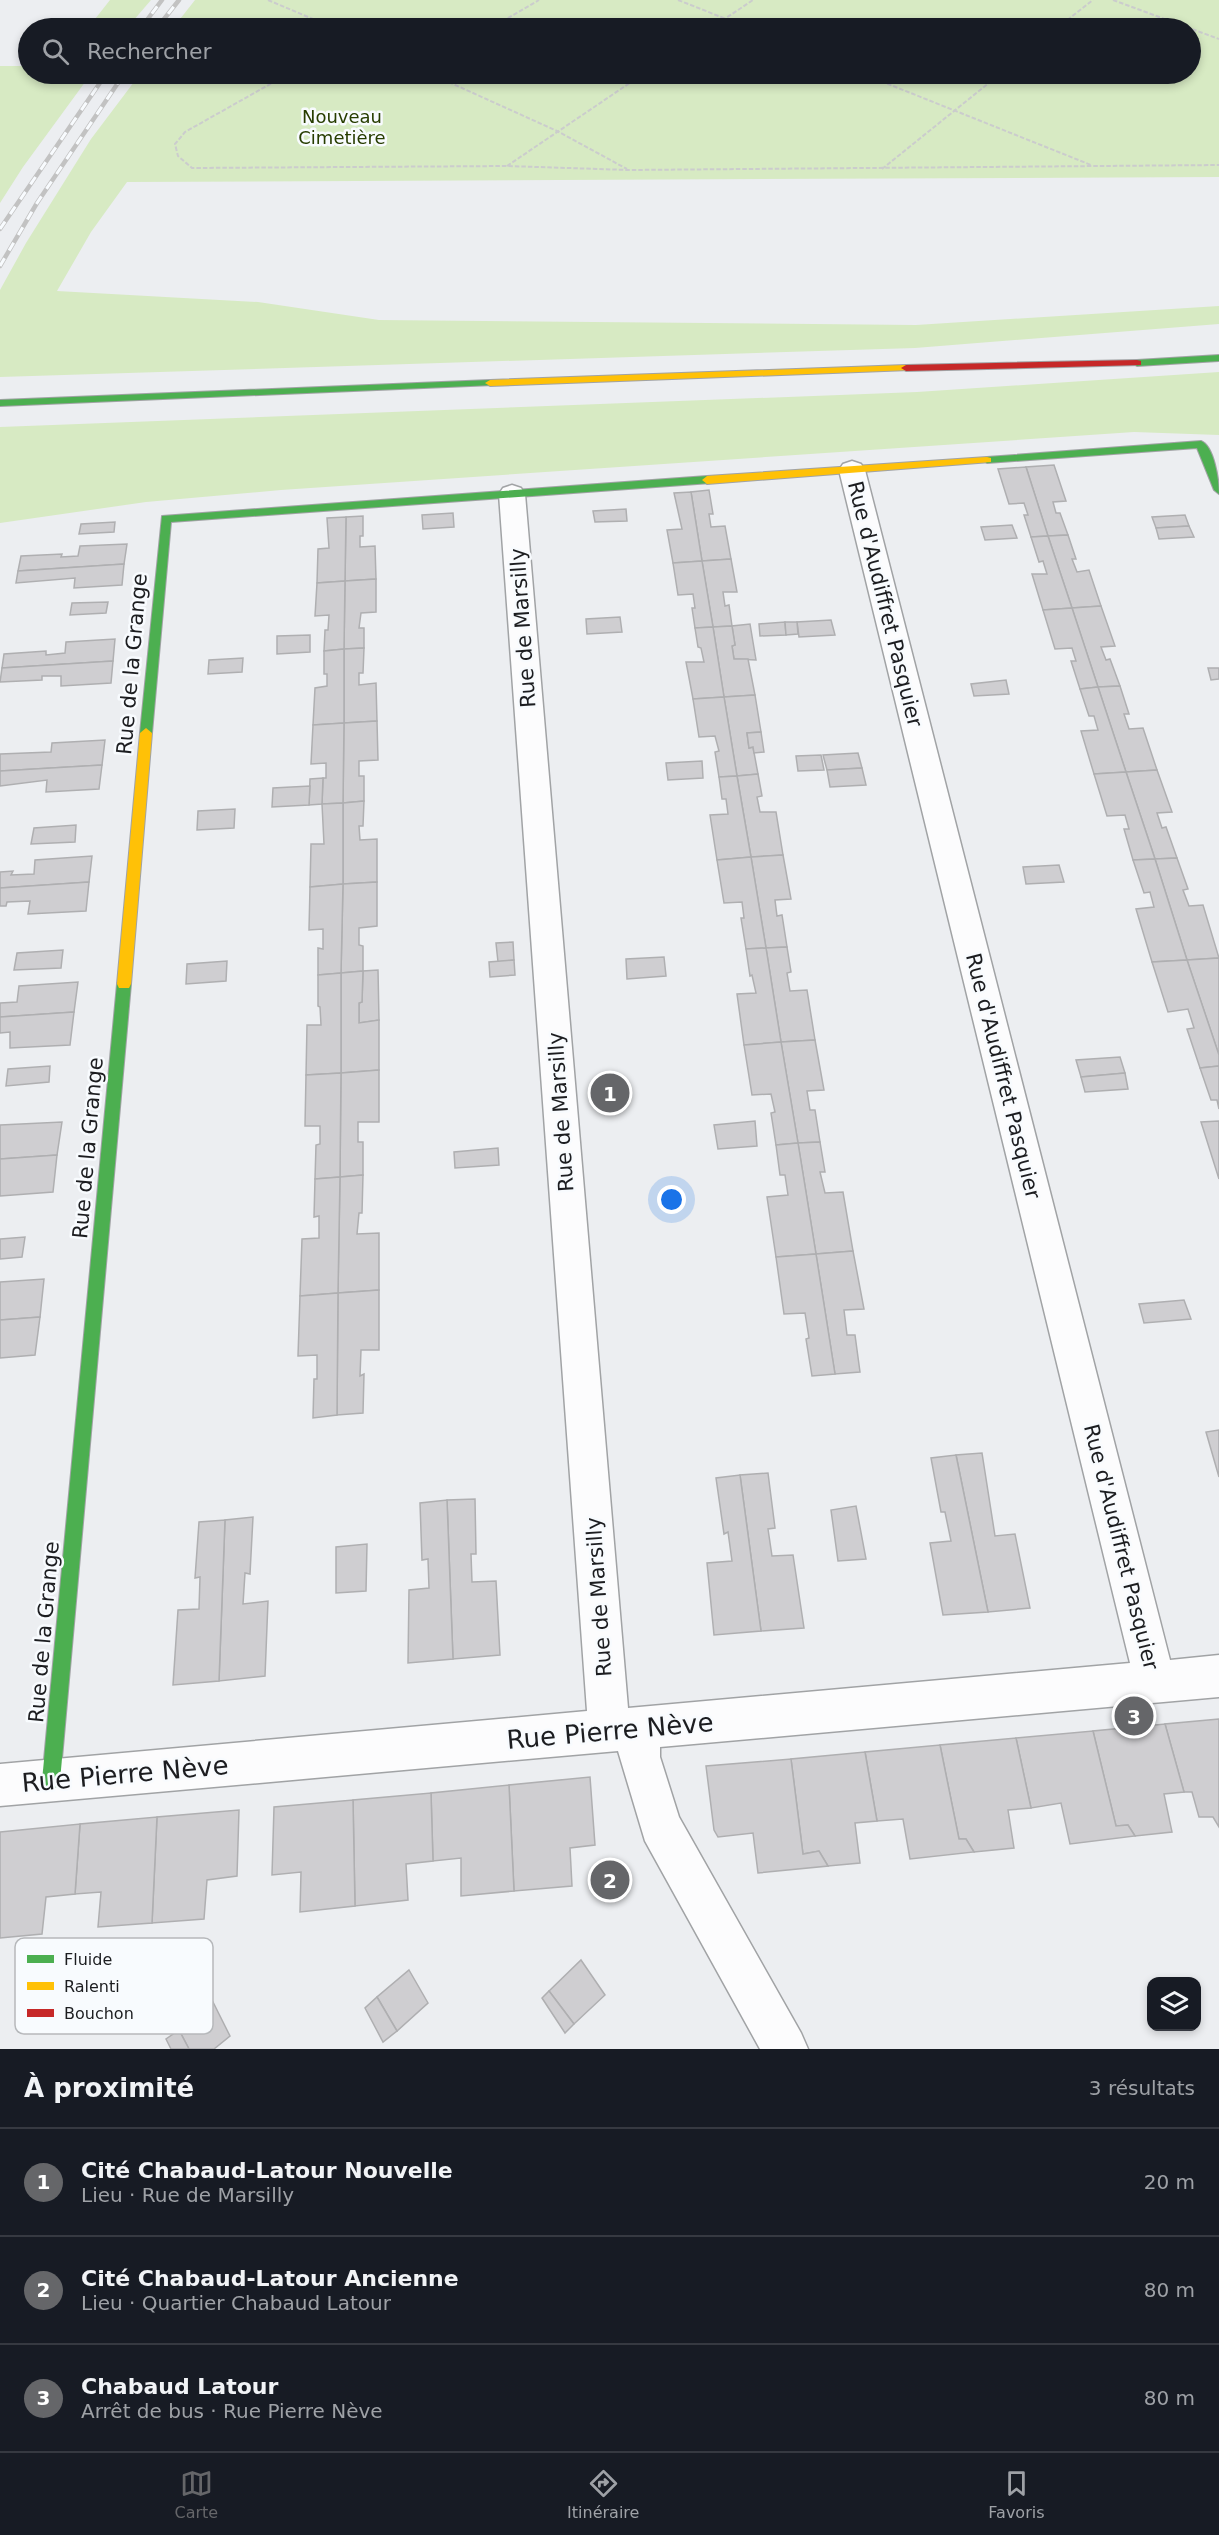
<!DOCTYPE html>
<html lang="fr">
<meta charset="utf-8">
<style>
:root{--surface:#171b24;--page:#242831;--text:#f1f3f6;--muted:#9ea1a6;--line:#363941;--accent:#656669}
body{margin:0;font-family:"DejaVu Sans",sans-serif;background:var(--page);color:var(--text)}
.controls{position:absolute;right:18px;bottom:18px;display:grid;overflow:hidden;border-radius:12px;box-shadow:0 3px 9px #0003}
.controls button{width:54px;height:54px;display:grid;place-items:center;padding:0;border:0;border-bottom:2px solid var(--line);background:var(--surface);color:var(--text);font:30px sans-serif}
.you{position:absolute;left:672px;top:1200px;width:21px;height:21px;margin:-15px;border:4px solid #fff;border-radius:50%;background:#1a73e8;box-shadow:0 0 0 9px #1a73e833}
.badge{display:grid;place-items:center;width:39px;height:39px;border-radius:50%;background:var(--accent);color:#fff;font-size:20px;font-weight:700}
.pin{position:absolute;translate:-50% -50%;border:3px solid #fff;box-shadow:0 2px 6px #0006}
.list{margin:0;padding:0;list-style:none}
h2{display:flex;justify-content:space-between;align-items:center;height:78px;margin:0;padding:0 24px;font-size:26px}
h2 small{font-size:20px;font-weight:400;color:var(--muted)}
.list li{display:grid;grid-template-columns:39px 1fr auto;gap:18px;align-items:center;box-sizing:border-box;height:108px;padding:0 24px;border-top:2px solid var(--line)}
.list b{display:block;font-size:22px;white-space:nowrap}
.list p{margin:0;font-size:20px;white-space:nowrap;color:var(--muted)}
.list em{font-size:20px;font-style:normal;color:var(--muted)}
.icon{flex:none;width:33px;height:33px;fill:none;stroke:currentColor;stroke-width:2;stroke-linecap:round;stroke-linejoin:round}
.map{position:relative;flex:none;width:1219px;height:2049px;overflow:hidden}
.search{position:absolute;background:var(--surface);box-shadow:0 3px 9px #0003;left:18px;right:18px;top:18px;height:66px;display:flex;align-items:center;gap:15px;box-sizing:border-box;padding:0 21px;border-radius:33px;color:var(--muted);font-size:22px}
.sheet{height:402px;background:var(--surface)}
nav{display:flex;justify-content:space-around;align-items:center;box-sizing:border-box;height:84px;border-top:2px solid var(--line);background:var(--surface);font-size:16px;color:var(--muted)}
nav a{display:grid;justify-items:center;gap:3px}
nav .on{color:var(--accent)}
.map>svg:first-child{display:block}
.green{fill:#d7eac3}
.building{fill:#cfced1;stroke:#afafb1;stroke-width:1.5}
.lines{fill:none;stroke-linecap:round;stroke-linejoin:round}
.street-casing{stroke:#a1a3a5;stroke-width:3}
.fast-casing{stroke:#a1a3a5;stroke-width:2}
.slow-casing{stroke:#a1a3a5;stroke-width:2}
.jam-casing{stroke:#a1a3a5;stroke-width:2}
.path{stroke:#cbcccd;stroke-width:2;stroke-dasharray:4.5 2;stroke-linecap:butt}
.street{fill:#fcfcfd;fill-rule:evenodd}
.fast{fill:#4caf50;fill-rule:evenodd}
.slow{fill:#ffc107;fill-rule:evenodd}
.jam{fill:#c62828;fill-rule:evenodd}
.rail-casing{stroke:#c2c2c2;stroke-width:4.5}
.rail{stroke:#f8fbfe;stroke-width:3;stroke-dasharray:9;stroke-linecap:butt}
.labels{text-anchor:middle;stroke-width:5;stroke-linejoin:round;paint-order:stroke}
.far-park-label{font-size:18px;fill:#273d00;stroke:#f8fbfe}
.street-label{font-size:21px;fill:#1c1d20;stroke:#f8fbfe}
.near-street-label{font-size:26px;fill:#1c1d20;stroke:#f8fbfe}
.key{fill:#f8fbfe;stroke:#b6b8bb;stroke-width:1.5}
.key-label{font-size:16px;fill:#1c1d20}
</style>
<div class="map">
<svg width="1219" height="2049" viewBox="0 0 1219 2049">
<rect width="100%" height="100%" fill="#eceef1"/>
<g class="green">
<polygon points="110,0 151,0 127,28 88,28"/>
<polygon points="195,0 1219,0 1219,177 127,182 91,232 57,291 258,302 379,320 916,325 1219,306 1219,324 915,348 0,377 0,290 26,243 91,139 140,74 1190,74 1190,28 173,28"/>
<polygon points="0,66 28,66 28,74 91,74 23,167 0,203"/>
<polygon points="1219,372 1219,435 1134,432 281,490 146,502 0,523 0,427 917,392"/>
</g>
<g class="building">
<polygon points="1054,465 1066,501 1053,502 1056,513 1060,513 1068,535 1048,536 1026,467"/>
<polygon points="1026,467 1048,536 1031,537 1024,515 1028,515 1024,503 1009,504 998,469"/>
<polygon points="709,490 713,514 709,514 711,527 725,526 731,559 702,561 691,492"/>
<polygon points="691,492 702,561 673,563 667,530 682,529 674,493"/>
<polygon points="626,509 627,521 595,522 593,511"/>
<polygon points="453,513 454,527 423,529 422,515"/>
<polygon points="1185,515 1189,526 1156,528 1152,517"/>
<polygon points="363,516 363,536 360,536 360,547 375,546 376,579 345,581 346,517"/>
<polygon points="346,517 345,581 317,583 318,549 329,548 327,518"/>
<polygon points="115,522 114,532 79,534 81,524"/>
<polygon points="1012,525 1017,538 985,540 981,527"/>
<polygon points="1189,526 1194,537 1159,539 1156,528"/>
<polygon points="1068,535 1076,559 1072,559 1077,572 1089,570 1101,606 1072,608 1048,536"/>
<polygon points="1048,536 1072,608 1043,610 1032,574 1047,574 1043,561 1039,562 1031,537"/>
<polygon points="127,544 124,564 18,571 21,556 62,554 61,557 78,556 80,546"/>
<polygon points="731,559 737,592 723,592 725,606 729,605 732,626 713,627 702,561"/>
<polygon points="702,561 713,627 695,628 692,608 695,608 693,594 678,595 673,563"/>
<polygon points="124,564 122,585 74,588 75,578 16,583 18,571"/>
<polygon points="376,579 376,612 361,613 359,628 364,628 364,648 344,649 345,581"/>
<polygon points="345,581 344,649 324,651 325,630 328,630 329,615 315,616 317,583"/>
<polygon points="108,602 106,613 70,615 72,603"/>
<polygon points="1101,606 1115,646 1101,647 1106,660 1110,659 1120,686 1098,687 1072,608"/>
<polygon points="1072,608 1098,687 1080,689 1071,661 1076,661 1072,648 1055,649 1043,610"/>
<polygon points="620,617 622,632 587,634 586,619"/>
<polygon points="831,620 835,635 799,637 797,622"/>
<polygon points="785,622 786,635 760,636 759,624"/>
<polygon points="785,622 797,622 798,634 786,635"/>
<polygon points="750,624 756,660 734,659 732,646 735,645 732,626"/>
<polygon points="732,626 735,645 732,646 734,659 748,659 755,695 724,697 713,627"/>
<polygon points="713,627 724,697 693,699 686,662 704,662 701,648 698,647 695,628"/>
<polygon points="310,635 310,652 277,654 277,636"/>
<polygon points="115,639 113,661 2,668 4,654 46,651 46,655 65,653 66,642"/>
<polygon points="364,648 363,673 359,673 359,685 376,683 377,721 344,723 344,649"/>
<polygon points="344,649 344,723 313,725 315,688 327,686 327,674 324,674 324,651"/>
<polygon points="243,658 242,672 208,674 209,660"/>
<polygon points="113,661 111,683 61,686 61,676 42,676 42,680 0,682 2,668"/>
<polygon points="1208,668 1219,668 1219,679 1211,680"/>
<polygon points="1006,680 1009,694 974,696 971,684"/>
<polygon points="1120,686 1129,714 1124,714 1129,729 1143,728 1157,770 1126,772 1098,687"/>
<polygon points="1098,687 1126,772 1094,774 1081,731 1098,730 1094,716 1089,716 1080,689"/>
<polygon points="755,695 761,732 747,733 749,748 753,747 758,774 737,776 724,697"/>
<polygon points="724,697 737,776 719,777 715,752 719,751 715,736 699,737 693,699"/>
<polygon points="377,721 378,760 359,761 359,776 364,776 364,801 343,803 344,723"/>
<polygon points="344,723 343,803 322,804 323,778 326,778 326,763 311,764 313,725"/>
<polygon points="761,732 764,752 754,753 753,747 749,748 747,733"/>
<polygon points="105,740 102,765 0,771 0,754 51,752 52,743"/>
<polygon points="858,753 862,768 827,770 823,755"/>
<polygon points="821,755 824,770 798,771 796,756"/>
<polygon points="702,761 703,778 668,780 666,763"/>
<polygon points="102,765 99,789 46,792 47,780 0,786 0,771"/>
<polygon points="862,768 866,785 830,787 827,770"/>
<polygon points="1157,770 1172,812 1157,813 1162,828 1166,827 1177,858 1155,859 1126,772"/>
<polygon points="1126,772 1155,859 1133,860 1124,829 1129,829 1125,815 1107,816 1094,774"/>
<polygon points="758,774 762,796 757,797 760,812 776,812 783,855 751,857 737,776"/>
<polygon points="737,776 751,857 717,860 710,815 728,814 726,799 722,799 719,777"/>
<polygon points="323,778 322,804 309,805 310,779"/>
<polygon points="310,786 309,805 272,807 273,788"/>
<polygon points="364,801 363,826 359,826 360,840 377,839 377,882 343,884 343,803"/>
<polygon points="343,803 343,884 310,887 311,844 324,844 322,804"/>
<polygon points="235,809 234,828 197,830 198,811"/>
<polygon points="76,825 75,842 31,844 34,828"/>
<polygon points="783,855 791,899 775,900 777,916 782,915 787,947 766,948 751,857"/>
<polygon points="92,856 89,882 0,888 0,872 13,871 11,875 34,874 35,860"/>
<polygon points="751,857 766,948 746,949 741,918 744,918 742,902 724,903 717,860"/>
<polygon points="1177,858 1188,889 1183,890 1189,906 1203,905 1219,958 1187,960 1155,859"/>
<polygon points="1155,859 1187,960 1152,962 1136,909 1154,907 1150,892 1144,893 1133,860"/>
<polygon points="1059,865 1064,882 1026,884 1023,867"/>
<polygon points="89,882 86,911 28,914 30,901 7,902 6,906 0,906 0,888"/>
<polygon points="377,882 377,926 359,928 359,945 363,946 363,971 341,973 343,884"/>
<polygon points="343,884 341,973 318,975 318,948 323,949 323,929 309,930 310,887"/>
<polygon points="513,942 514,960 498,962 496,943"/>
<polygon points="787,947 791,972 787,973 790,991 807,990 815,1040 781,1042 766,948"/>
<polygon points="766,948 781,1042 744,1045 737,994 756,993 752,975 750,976 746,949"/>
<polygon points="63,950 61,968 14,970 17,953"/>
<polygon points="664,957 666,976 627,979 626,959"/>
<polygon points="1219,958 1219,1055 1187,960"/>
<polygon points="514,960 515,975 490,977 489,962"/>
<polygon points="1187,960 1219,1055 1219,1066 1200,1068 1187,1029 1194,1028 1188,1009 1168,1012 1152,962"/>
<polygon points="227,961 226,981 186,984 187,964"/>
<polygon points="378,970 379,1020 359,1023 359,1003 362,1002 363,971"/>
<polygon points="363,971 362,1002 359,1003 359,1023 379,1020 379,1070 341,1073 341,973"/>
<polygon points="341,973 341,1073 306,1075 307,1025 321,1025 320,1007 318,1006 318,975"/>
<polygon points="78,982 74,1012 0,1017 0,1003 17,1002 19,986"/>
<polygon points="74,1012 70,1045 10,1048 10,1032 0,1033 0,1017"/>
<polygon points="815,1040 824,1090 807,1091 810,1110 815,1110 820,1142 798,1143 781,1042"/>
<polygon points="781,1042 798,1143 776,1145 771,1113 775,1112 771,1094 752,1095 744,1045"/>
<polygon points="1120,1057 1125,1073 1081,1077 1076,1060"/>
<polygon points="50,1066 49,1082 6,1086 8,1069"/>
<polygon points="1219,1066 1219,1109 1217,1100 1211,1100 1200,1068"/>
<polygon points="379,1070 379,1122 358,1122 358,1142 363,1142 363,1175 340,1177 341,1073"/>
<polygon points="341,1073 340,1177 315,1179 316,1145 320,1144 320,1126 305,1126 306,1075"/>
<polygon points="1125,1073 1128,1089 1085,1092 1081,1077"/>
<polygon points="755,1121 757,1146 718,1149 714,1125"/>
<polygon points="1219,1121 1219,1179 1201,1122"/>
<polygon points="62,1122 57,1155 0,1159 0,1125"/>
<polygon points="820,1142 825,1172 820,1172 825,1193 843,1192 853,1251 816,1254 798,1143"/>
<polygon points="798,1143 816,1254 776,1257 767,1197 788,1195 785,1175 780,1175 776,1145"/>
<polygon points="498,1148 499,1165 455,1168 454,1152"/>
<polygon points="57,1155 53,1192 0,1196 0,1159"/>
<polygon points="363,1175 362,1213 359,1213 357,1234 379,1233 379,1290 338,1293 340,1177"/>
<polygon points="340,1177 338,1293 300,1296 302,1239 319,1238 319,1216 314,1217 315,1179"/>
<polygon points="25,1237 22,1257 0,1259 0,1239"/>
<polygon points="853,1251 864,1309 844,1310 847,1335 855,1335 860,1372 835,1374 816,1254"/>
<polygon points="816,1254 835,1374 812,1376 806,1339 809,1338 805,1313 784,1314 776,1257"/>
<polygon points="44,1279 40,1317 0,1320 0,1282"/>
<polygon points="379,1290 379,1350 361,1350 360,1376 364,1374 363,1413 337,1415 338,1293"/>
<polygon points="338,1293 337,1415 313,1418 314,1379 317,1379 317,1355 298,1356 300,1296"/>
<polygon points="1184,1300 1191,1319 1144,1323 1139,1304"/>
<polygon points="40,1317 35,1355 0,1358 0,1320"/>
<polygon points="1219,1430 1219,1477 1206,1432"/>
<polygon points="982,1453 995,1536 1015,1534 1030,1608 988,1612 956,1455"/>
<polygon points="956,1455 988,1612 943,1615 930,1543 951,1541 945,1512 941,1512 931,1458"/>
<polygon points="768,1473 775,1528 768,1529 772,1556 793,1555 804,1628 761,1631 740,1475"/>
<polygon points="740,1475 761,1631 714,1635 707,1563 732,1561 728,1532 724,1534 716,1478"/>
<polygon points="475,1499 476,1554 471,1554 472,1582 496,1581 500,1655 453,1659 447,1500"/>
<polygon points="447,1500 453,1659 408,1663 409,1590 429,1588 428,1559 422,1560 420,1503"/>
<polygon points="856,1506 866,1559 838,1561 831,1510"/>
<polygon points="253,1517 250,1574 245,1573 243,1604 268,1601 265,1676 219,1681 225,1520"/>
<polygon points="225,1520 219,1681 173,1685 178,1610 199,1609 200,1577 195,1578 199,1522"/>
<polygon points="367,1544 366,1591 336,1593 336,1547"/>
<polygon points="1219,1719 1219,1827 1213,1817 1199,1817 1192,1792 1184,1792 1165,1724"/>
<polygon points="1165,1724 1184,1792 1164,1794 1172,1832 1135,1836 1128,1825 1116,1826 1093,1731"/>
<polygon points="1093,1731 1116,1826 1128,1825 1135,1836 1070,1844 1061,1803 1031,1808 1016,1738"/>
<polygon points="1016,1738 1031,1808 1008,1810 1014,1848 974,1852 966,1839 959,1839 940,1745"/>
<polygon points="940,1745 959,1839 966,1839 974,1852 910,1859 903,1819 877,1821 865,1752"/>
<polygon points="865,1752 877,1821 855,1823 860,1863 828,1866 819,1851 803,1854 791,1759"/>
<polygon points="791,1759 803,1854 819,1851 828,1866 758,1873 753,1833 718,1837 714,1830 706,1766"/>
<polygon points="590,1777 595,1845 570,1848 572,1886 514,1891 509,1785"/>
<polygon points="509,1785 514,1891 461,1896 461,1858 433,1861 431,1793"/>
<polygon points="431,1793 433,1861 406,1864 408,1900 355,1906 353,1800"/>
<polygon points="353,1800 355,1906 300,1912 301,1872 272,1875 274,1807"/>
<polygon points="239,1810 237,1876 207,1880 204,1919 152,1923 157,1817"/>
<polygon points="157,1817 152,1923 98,1927 101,1892 75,1894 80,1824"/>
<polygon points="80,1824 75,1894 46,1897 42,1934 0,1938 0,1832"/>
<polygon points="581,1960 605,1995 574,2024 549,1991"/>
<polygon points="409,1970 428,2003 397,2031 377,1997"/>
<polygon points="549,1991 574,2024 565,2033 542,1998"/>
<polygon points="377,1997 397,2031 383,2042 365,2008"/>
<polygon points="213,2002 230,2036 214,2049 189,2049 179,2030"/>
<polygon points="179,2030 189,2049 171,2049 166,2039"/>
</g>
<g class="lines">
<defs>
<polygon id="street" points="852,461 861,464 865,470 1170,1660 1219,1655 1219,1697 660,1747 660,1757 679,1817 801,2033 808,2049 760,2049 645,1841 618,1751 0,1806 0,1764 587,1711 499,494 503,488 512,485 521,488 525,494 628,1708 1130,1663 839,470 843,464"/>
<g id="fast">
<polygon points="1219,355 1219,361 1137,366 1132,363 1137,360"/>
<polygon points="490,380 495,383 494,385 0,406 0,400"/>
<path d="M1201,441C1214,446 1219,480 1219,494L1214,490L1197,448L987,463L982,460L987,457Z"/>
<polygon points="707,476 711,477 711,483 171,522 152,733 146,738 140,733 162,516"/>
<polygon points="124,978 129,980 131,984 60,1781 57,1787 51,1790 45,1787 42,1781 117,984 119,980"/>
</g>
<g id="slow">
<polygon points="906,365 911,368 910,370 490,386 485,383 490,380"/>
<polygon points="987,457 991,458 991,462 707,484 702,480 707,476"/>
<polygon points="146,728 152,733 131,984 129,988 119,988 117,984 140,733"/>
</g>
<polygon id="jam" points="1137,360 1141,361 1141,365 906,371 901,368 906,365"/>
</defs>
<use href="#street" class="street-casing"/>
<use href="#fast" class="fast-casing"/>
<use href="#slow" class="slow-casing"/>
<use href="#jam" class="jam-casing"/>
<g class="path">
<polyline points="268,0 334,28"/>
<polyline points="678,0 749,28"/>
<polyline points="1113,0 1219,39"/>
<polyline points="491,28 539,0"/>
<polyline points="711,28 753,0"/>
<polyline points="1057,28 1093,0"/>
<polyline points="288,74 185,132 175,144 178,156 192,168 507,166 629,170 1219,165"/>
<polyline points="431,74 557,131 627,169"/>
<polyline points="863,74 1091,165"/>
<polyline points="507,166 643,74"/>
<polyline points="882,169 1000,74"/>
</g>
<use href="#street" class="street"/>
<use href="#fast" class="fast"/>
<use href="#slow" class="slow"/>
<use href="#jam" class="jam"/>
<defs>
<g id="rail">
<polyline points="141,28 162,0"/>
<polyline points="157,28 179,0"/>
<polyline points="0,229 106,74"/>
<polyline points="0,266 37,203 124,74"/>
</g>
</defs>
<use href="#rail" class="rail-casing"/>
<use href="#rail" class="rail"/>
</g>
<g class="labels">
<g class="far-park-label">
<text x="342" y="123">Nouveau<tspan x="342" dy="21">Cimetière</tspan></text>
</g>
<g class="street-label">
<text transform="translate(885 604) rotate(76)" y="7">Rue d'Audiffret Pasquier</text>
<text transform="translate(523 628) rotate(-94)" y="7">Rue de Marsilly</text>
<text transform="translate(132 664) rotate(-85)" y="7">Rue de la Grange</text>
<text transform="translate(1003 1076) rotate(76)" y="7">Rue d'Audiffret Pasquier</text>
<text transform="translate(561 1112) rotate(-94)" y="7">Rue de Marsilly</text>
<text transform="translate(88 1148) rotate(-85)" y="7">Rue de la Grange</text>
<text transform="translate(1121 1547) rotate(76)" y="7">Rue d'Audiffret Pasquier</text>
<text transform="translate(599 1597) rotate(-94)" y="7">Rue de Marsilly</text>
<text transform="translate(44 1632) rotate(-85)" y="7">Rue de la Grange</text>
</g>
<g class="near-street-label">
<text transform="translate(610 1731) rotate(-5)" y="9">Rue Pierre Nève</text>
<text transform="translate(125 1774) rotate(-5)" y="9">Rue Pierre Nève</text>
</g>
</g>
<rect x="15" y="1938" width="198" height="96" rx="9" class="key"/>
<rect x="27" y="1955" width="27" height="8" fill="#4caf50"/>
<rect x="27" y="1982" width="27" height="8" fill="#ffc107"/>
<rect x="27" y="2009" width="27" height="8" fill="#c62828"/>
<g class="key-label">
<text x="64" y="1965">Fluide</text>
<text x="64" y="1992">Ralenti</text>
<text x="64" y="2019">Bouchon</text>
</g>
</svg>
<div class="controls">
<button><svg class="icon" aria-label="layers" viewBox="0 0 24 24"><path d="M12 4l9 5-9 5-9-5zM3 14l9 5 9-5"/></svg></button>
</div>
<div class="you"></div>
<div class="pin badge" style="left:610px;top:1093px">1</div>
<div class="pin badge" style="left:610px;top:1880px">2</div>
<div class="pin badge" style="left:1134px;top:1716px">3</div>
<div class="search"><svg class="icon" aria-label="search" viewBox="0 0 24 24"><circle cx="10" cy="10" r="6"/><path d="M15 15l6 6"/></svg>Rechercher</div>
</div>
<section class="sheet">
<h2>À proximité<small>3 résultats</small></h2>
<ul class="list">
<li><span class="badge">1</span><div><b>Cité Chabaud-Latour Nouvelle</b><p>Lieu · Rue de Marsilly</p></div><em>20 m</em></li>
<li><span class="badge">2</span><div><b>Cité Chabaud-Latour Ancienne</b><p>Lieu · Quartier Chabaud Latour</p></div><em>80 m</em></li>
<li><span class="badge">3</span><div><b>Chabaud Latour</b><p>Arrêt de bus · Rue Pierre Nève</p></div><em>80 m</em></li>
</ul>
</section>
<nav>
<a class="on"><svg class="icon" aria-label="map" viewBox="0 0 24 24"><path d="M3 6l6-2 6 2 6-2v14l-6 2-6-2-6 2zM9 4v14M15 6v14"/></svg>Carte</a>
<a><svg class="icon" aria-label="directions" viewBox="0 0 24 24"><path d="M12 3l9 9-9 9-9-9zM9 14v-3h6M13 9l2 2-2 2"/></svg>Itinéraire</a>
<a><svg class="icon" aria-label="saved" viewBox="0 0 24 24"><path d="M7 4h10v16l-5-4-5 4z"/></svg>Favoris</a>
</nav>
